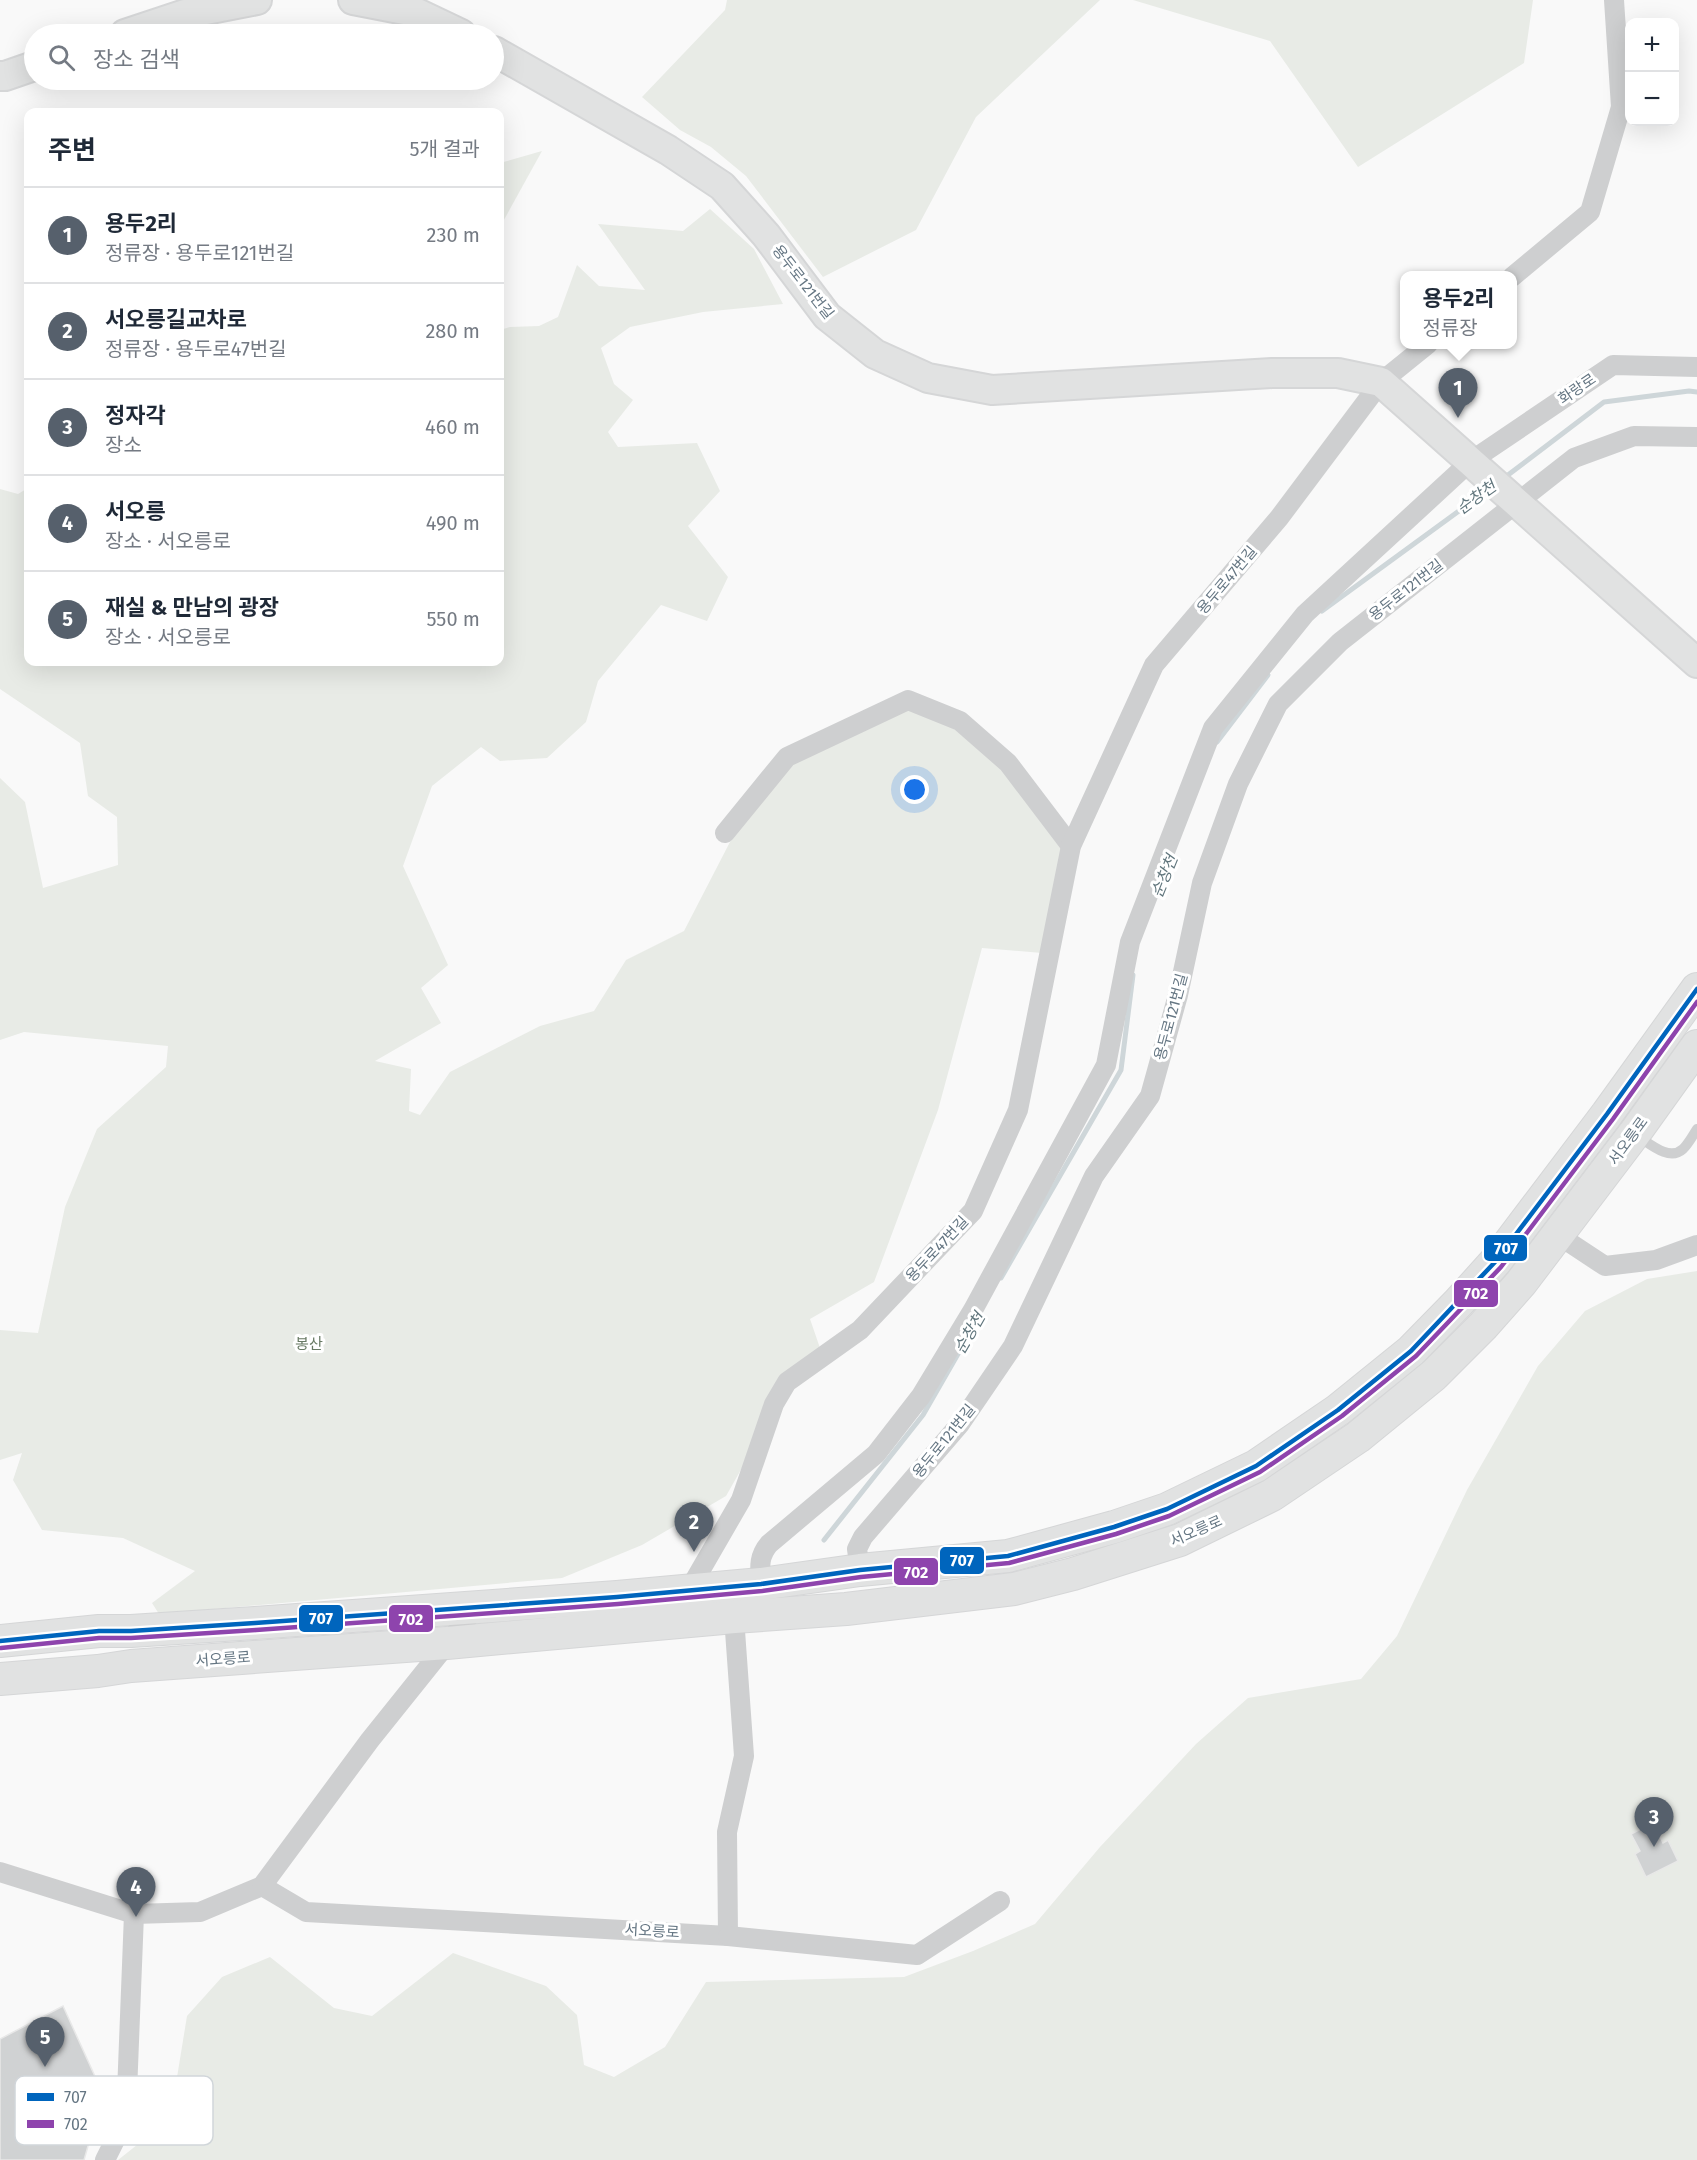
<!DOCTYPE html>
<html lang="ko">
<meta charset="utf-8">
<style>
:root{--surface:#fff;--page:#f2f2f3;--text:#1f2937;--muted:#747a83;--line:#e0e1e3;--accent:#56606c}
body{margin:0;font-family:"Fira Sans","Noto Sans KR",sans-serif;background:var(--page);color:var(--text)}
.controls{position:absolute;right:18px;top:18px;display:grid;overflow:hidden;border-radius:12px;box-shadow:0 6px 24px #0002}
.controls button{width:54px;height:54px;display:grid;place-items:center;padding:0;border:0;border-bottom:2px solid var(--line);background:var(--surface);color:var(--text);font:30px sans-serif}
.you{position:absolute;left:915px;top:790px;width:21px;height:21px;margin:-15px;border:4px solid #fff;border-radius:50%;background:#1a73e8;box-shadow:0 0 0 9px #1a73e833}
.badge{display:grid;place-items:center;width:39px;height:39px;border-radius:50%;background:var(--accent);color:#fff;font-size:20px;font-weight:700}
.pin{position:absolute;translate:-50% -50px;filter:drop-shadow(0 2px 3px #0008)}
.pin::after{content:'';position:absolute;top:32px;width:21px;height:18px;background:inherit;clip-path:polygon(0 0,100% 0,50% 100%)}
.popup{position:absolute;left:1400px;top:271px;width:117px;height:78px;box-sizing:border-box;display:grid;place-content:center;border-radius:12px;background:var(--surface);filter:drop-shadow(0 2px 4px #0005);font-size:20px;white-space:nowrap;color:var(--muted)}
.popup b{font-size:22px;color:var(--text)}
.popup::after{content:'';position:absolute;left:50%;top:100%;margin-left:-12px;border:12px solid transparent;border-top-color:var(--surface)}
.list{margin:0;padding:0;list-style:none}
h2{display:flex;justify-content:space-between;align-items:center;height:78px;margin:0;padding:0 24px;font-size:26px}
h2 small{font-size:20px;font-weight:400;color:var(--muted)}
.list li{display:grid;grid-template-columns:39px 1fr auto;gap:18px;align-items:center;box-sizing:border-box;height:96px;padding:0 24px;border-top:2px solid var(--line)}
.list b{display:block;font-size:22px;white-space:nowrap}
.list p{margin:0;font-size:20px;white-space:nowrap;color:var(--muted)}
.list em{font-size:20px;font-style:normal;color:var(--muted)}
.icon{flex:none;width:33px;height:33px;fill:none;stroke:currentColor;stroke-width:2;stroke-linecap:round;stroke-linejoin:round}
.map{position:relative;flex:none;width:1697px;height:2160px;overflow:hidden}
.search{position:absolute;background:var(--surface);box-shadow:0 6px 24px #0002;left:24px;top:24px;width:480px;height:66px;display:flex;align-items:center;gap:15px;box-sizing:border-box;padding:0 21px;border-radius:33px;color:var(--muted);font-size:22px}
.panel{position:absolute;background:var(--surface);box-shadow:0 6px 24px #0002;left:24px;top:108px;width:480px;height:558px;border-radius:12px}
.map>svg:first-child{display:block}
.green{fill:#e8ebe6}
.lines{fill:none;stroke-linecap:round;stroke-linejoin:round}
.stream{stroke:#ced6d9;stroke-width:5}
.building{fill:#d0d2d3;stroke:#e8e8e8;stroke-width:1.5}
.secondary-casing{stroke:#d5d6d7;stroke-width:32}
.primary-casing{stroke:#d5d6d7;stroke-width:34}
.service{stroke:#cecfd0;stroke-width:10}
.minor{stroke:#cecfd0;stroke-width:20}
.secondary{stroke:#e1e2e2;stroke-width:28}
.primary{stroke:#e1e2e2;stroke-width:32}
.bus-1-casing{stroke:#fff;stroke-width:9}
.bus-2-casing{stroke:#fff;stroke-width:9}
.bus-1{stroke:#0065bd;stroke-width:4.5}
.bus-2{stroke:#8e44ad;stroke-width:4.5}
.labels{text-anchor:middle;stroke-width:6;stroke-linejoin:round;paint-order:stroke}
.street-label{font-size:15px;fill:#657683;stroke:#fff}
.park-label{font-size:15px;fill:#687a64;stroke:#fff}
.water-label{font-size:16px;font-style:italic;fill:#60757c;stroke:#fff}
.key{fill:#fff;stroke:#d1d6da;stroke-width:1.5}
.key-label{font-size:16px;fill:#657683}
.line-badge{stroke:#fff;stroke-width:2}
.badge-label{font-size:16px;text-anchor:middle;font-weight:bold;fill:#fff}
</style>
<div class="map">
<svg width="1697" height="2160" viewBox="0 0 1697 2160">
<rect width="100%" height="100%" fill="#f9f9f9"/>
<g class="green">
<polygon points="727,0 1100,0 976,117 916,230 823,277 746,176 711,147 680,130 642,97 725,10"/>
<polygon points="1133,0 1533,0 1524,63 1358,167 1270,41"/>
<polygon points="542,151 500,227 500,163"/>
<polygon points="710,209 754,249 783,304 703,312 630,327 601,348 614,384 633,400 608,432 618,447 697,443 720,491 688,526 728,577 707,621 661,605 598,681 586,722 547,758 500,761 481,747 432,786 403,866 448,965 421,988 441,1023 375,1061 411,1069 409,1111 420,1115 450,1072 540,1026 594,1011 626,960 684,931 731,840 793,763 908,709 957,726 1002,767 1065,846 1042,953 982,948 938,1110 874,1282 810,1319 820,1348 751,1452 726,1496 642,1545 562,1578 159,1614 152,1603 195,1571 123,1538 42,1530 13,1480 22,1453 0,1460 0,1330 38,1333 65,1207 97,1129 166,1067 168,1046 24,1032 0,1040 0,778 25,802 43,888 118,865 117,817 88,796 80,743 0,689 0,489 18,494 28,488 28,662 500,662 500,330 510,327 539,326 558,317 577,265 599,286 645,290 598,224 683,231"/>
<polygon points="1697,1271 1697,2160 118,2160 147,2137 172,2108 187,2016 222,1977 270,1957 334,2008 372,2016 453,1953 546,1986 577,2015 584,2065 614,2077 665,2047 706,1982 904,1977 973,1951 1035,1924 1100,1847 1196,1744 1248,1698 1361,1679 1397,1636 1467,1490 1538,1366 1585,1311 1647,1279"/>
</g>
<g class="lines">
<g class="stream">
<polyline points="1504,478 1604,402 1689,391 1697,392"/>
<polyline points="1322,611 1489,489"/>
<polyline points="1217,742 1268,675"/>
<polyline points="1001,1278 1121,1070 1133,975"/>
<polyline points="824,1540 923,1415 958,1354"/>
</g>
</g>
<g class="building">
<polygon points="1653,1823 1663,1843 1668,1840 1678,1861 1646,1877 1635,1854 1640,1851 1631,1834"/>
<polygon points="63,2006 103,2094 84,2160 0,2160 0,2039"/>
</g>
<g class="lines">
<defs>
<g id="secondary">
<polyline points="353,0 415,12 461,34"/>
<polyline points="125,34 185,14 257,0"/>
<polyline points="494,51 668,150 722,186 766,235 827,316 875,354 928,378 992,390 1272,373 1338,373 1381,382 1697,663"/>
<polyline points="0,76 5,76 34,66"/>
</g>
<g id="primary">
<polyline points="0,1641 99,1631 131,1631 255,1623 617,1597 761,1584 860,1570 1008,1556 1114,1527 1167,1509 1256,1466 1338,1410 1411,1351 1458,1303 1495,1262 1607,1114 1697,989"/>
<polyline points="0,1679 98,1671 131,1666 447,1643 734,1617 846,1609 1014,1589 1073,1574 1180,1540 1272,1495 1358,1437 1434,1375 1483,1326 1521,1283 1634,1134 1697,1046"/>
</g>
</defs>
<use href="#secondary" class="secondary-casing"/>
<use href="#primary" class="primary-casing"/>
<path class="service" d="M1636,1135C1649,1143 1669,1162 1683,1149C1689,1143 1693,1135 1697,1129"/>
<g class="minor">
<polyline points="1512,277 1590,212 1621,107 1614,0"/>
<polyline points="725,833 787,757 908,700 960,721 1008,763 1071,846"/>
<polyline points="1558,1235 1605,1266 1656,1260 1697,1245"/>
<polyline points="860,1570 857,1549 863,1537 960,1424 1013,1346 1094,1176 1150,1096 1178,995 1202,883 1238,784 1278,704 1340,642 1574,458 1634,436 1697,437"/>
<path d="M761,1584C760,1568 758,1557 769,1544L876,1454L921,1396L973,1310L1106,1065L1130,942L1213,728L1305,614L1471,461L1613,365L1697,367"/>
<polyline points="689,1590 741,1500 774,1404 787,1382 860,1330 973,1211 1018,1110 1071,846 1154,665 1279,518 1381,382 1428,344"/>
<polyline points="0,1872 134,1914 200,1912 262,1886 370,1740 475,1609"/>
<polyline points="262,1886 306,1912 728,1936 727,1832 744,1756 734,1617"/>
<polyline points="728,1936 917,1955 1000,1901"/>
<polyline points="105,2160 126,2118 134,1914"/>
</g>
<use href="#secondary" class="secondary"/>
<use href="#primary" class="primary"/>
<defs>
<polyline id="bus-1" points="0,1641 99,1631 131,1631 255,1623 617,1597 761,1584 860,1570 1008,1556 1114,1527 1167,1509 1256,1466 1338,1410 1411,1351 1495,1262 1607,1114 1697,989"/>
<polyline id="bus-2" points="1,1648 99,1638 131,1638 256,1630 618,1604 762,1591 861,1577 1009,1563 1116,1534 1169,1516 1260,1472 1342,1416 1416,1356 1501,1267 1613,1119 1697,1002"/>
</defs>
<use href="#bus-1" class="bus-1-casing"/>
<use href="#bus-2" class="bus-2-casing"/>
<use href="#bus-1" class="bus-1"/>
<use href="#bus-2" class="bus-2"/>
</g>
<g class="labels">
<g class="street-label">
<text transform="translate(803 282) rotate(52)" y="5">용두로121번길</text>
<text transform="translate(1577 389) rotate(-34)" y="5">화랑로</text>
<text transform="translate(1227 580) rotate(-50)" y="5">용두로47번길</text>
<text transform="translate(1406 590) rotate(-38)" y="5">용두로121번길</text>
<text transform="translate(1171 1017) rotate(-75)" y="5">용두로121번길</text>
<text transform="translate(1628 1141) rotate(-54)" y="5">서오릉로</text>
<text transform="translate(937 1249) rotate(-47)" y="5">용두로47번길</text>
<text transform="translate(944 1441) rotate(-51)" y="5">용두로121번길</text>
<text transform="translate(1196 1531) rotate(-24)" y="5">서오릉로</text>
<text transform="translate(223 1659) rotate(-4)" y="5">서오릉로</text>
<text transform="translate(652 1931) rotate(3)" y="5">서오릉로</text>
</g>
<g class="park-label">
<text x="309" y="1349">봉산</text>
</g>
<g class="water-label">
<text transform="translate(1476 497) rotate(-36)" y="6">순창천</text>
<text transform="translate(1164 876) rotate(-68)" y="6">순창천</text>
<text transform="translate(969 1333) rotate(-60)" y="6">순창천</text>
</g>
</g>
<rect x="15" y="2076" width="198" height="69" rx="9" class="key"/>
<rect x="27" y="2093" width="27" height="8" fill="#0065bd"/>
<rect x="27" y="2120" width="27" height="8" fill="#8e44ad"/>
<g class="key-label">
<text x="64" y="2103">707</text>
<text x="64" y="2130">702</text>
</g>
<g class="line-badge">
<rect x="1483" y="1234" width="45" height="28" rx="6" fill="#0065bd"/>
<rect x="1453" y="1279" width="46" height="29" rx="6" fill="#8e44ad"/>
<rect x="939" y="1546" width="46" height="29" rx="6" fill="#0065bd"/>
<rect x="893" y="1557" width="46" height="29" rx="6" fill="#8e44ad"/>
<rect x="298" y="1604" width="46" height="29" rx="6" fill="#0065bd"/>
<rect x="388" y="1604" width="46" height="29" rx="6" fill="#8e44ad"/>
</g>
<g class="badge-label">
<text x="1506" y="1254">707</text>
<text x="1476" y="1299">702</text>
<text x="962" y="1566">707</text>
<text x="916" y="1578">702</text>
<text x="321" y="1624">707</text>
<text x="411" y="1625">702</text>
</g>
</svg>
<div class="controls">
<button>+</button>
<button>−</button>
</div>
<div class="you"></div>
<div class="pin badge" style="left:1458px;top:418px">1</div>
<div class="popup"><b>용두2리</b>정류장</div>
<div class="pin badge" style="left:694px;top:1552px">2</div>
<div class="pin badge" style="left:1654px;top:1847px">3</div>
<div class="pin badge" style="left:136px;top:1917px">4</div>
<div class="pin badge" style="left:45px;top:2067px">5</div>
<div class="search"><svg class="icon" aria-label="search" viewBox="0 0 24 24"><circle cx="10" cy="10" r="6"/><path d="M15 15l6 6"/></svg>장소 검색</div>
<section class="panel">
<h2>주변<small>5개 결과</small></h2>
<ul class="list">
<li><span class="badge">1</span><div><b>용두2리</b><p>정류장 · 용두로121번길</p></div><em>230 m</em></li>
<li><span class="badge">2</span><div><b>서오릉길교차로</b><p>정류장 · 용두로47번길</p></div><em>280 m</em></li>
<li><span class="badge">3</span><div><b>정자각</b><p>장소</p></div><em>460 m</em></li>
<li><span class="badge">4</span><div><b>서오릉</b><p>장소 · 서오릉로</p></div><em>490 m</em></li>
<li><span class="badge">5</span><div><b>재실 &amp; 만남의 광장</b><p>장소 · 서오릉로</p></div><em>550 m</em></li>
</ul>
</section>
</div>
